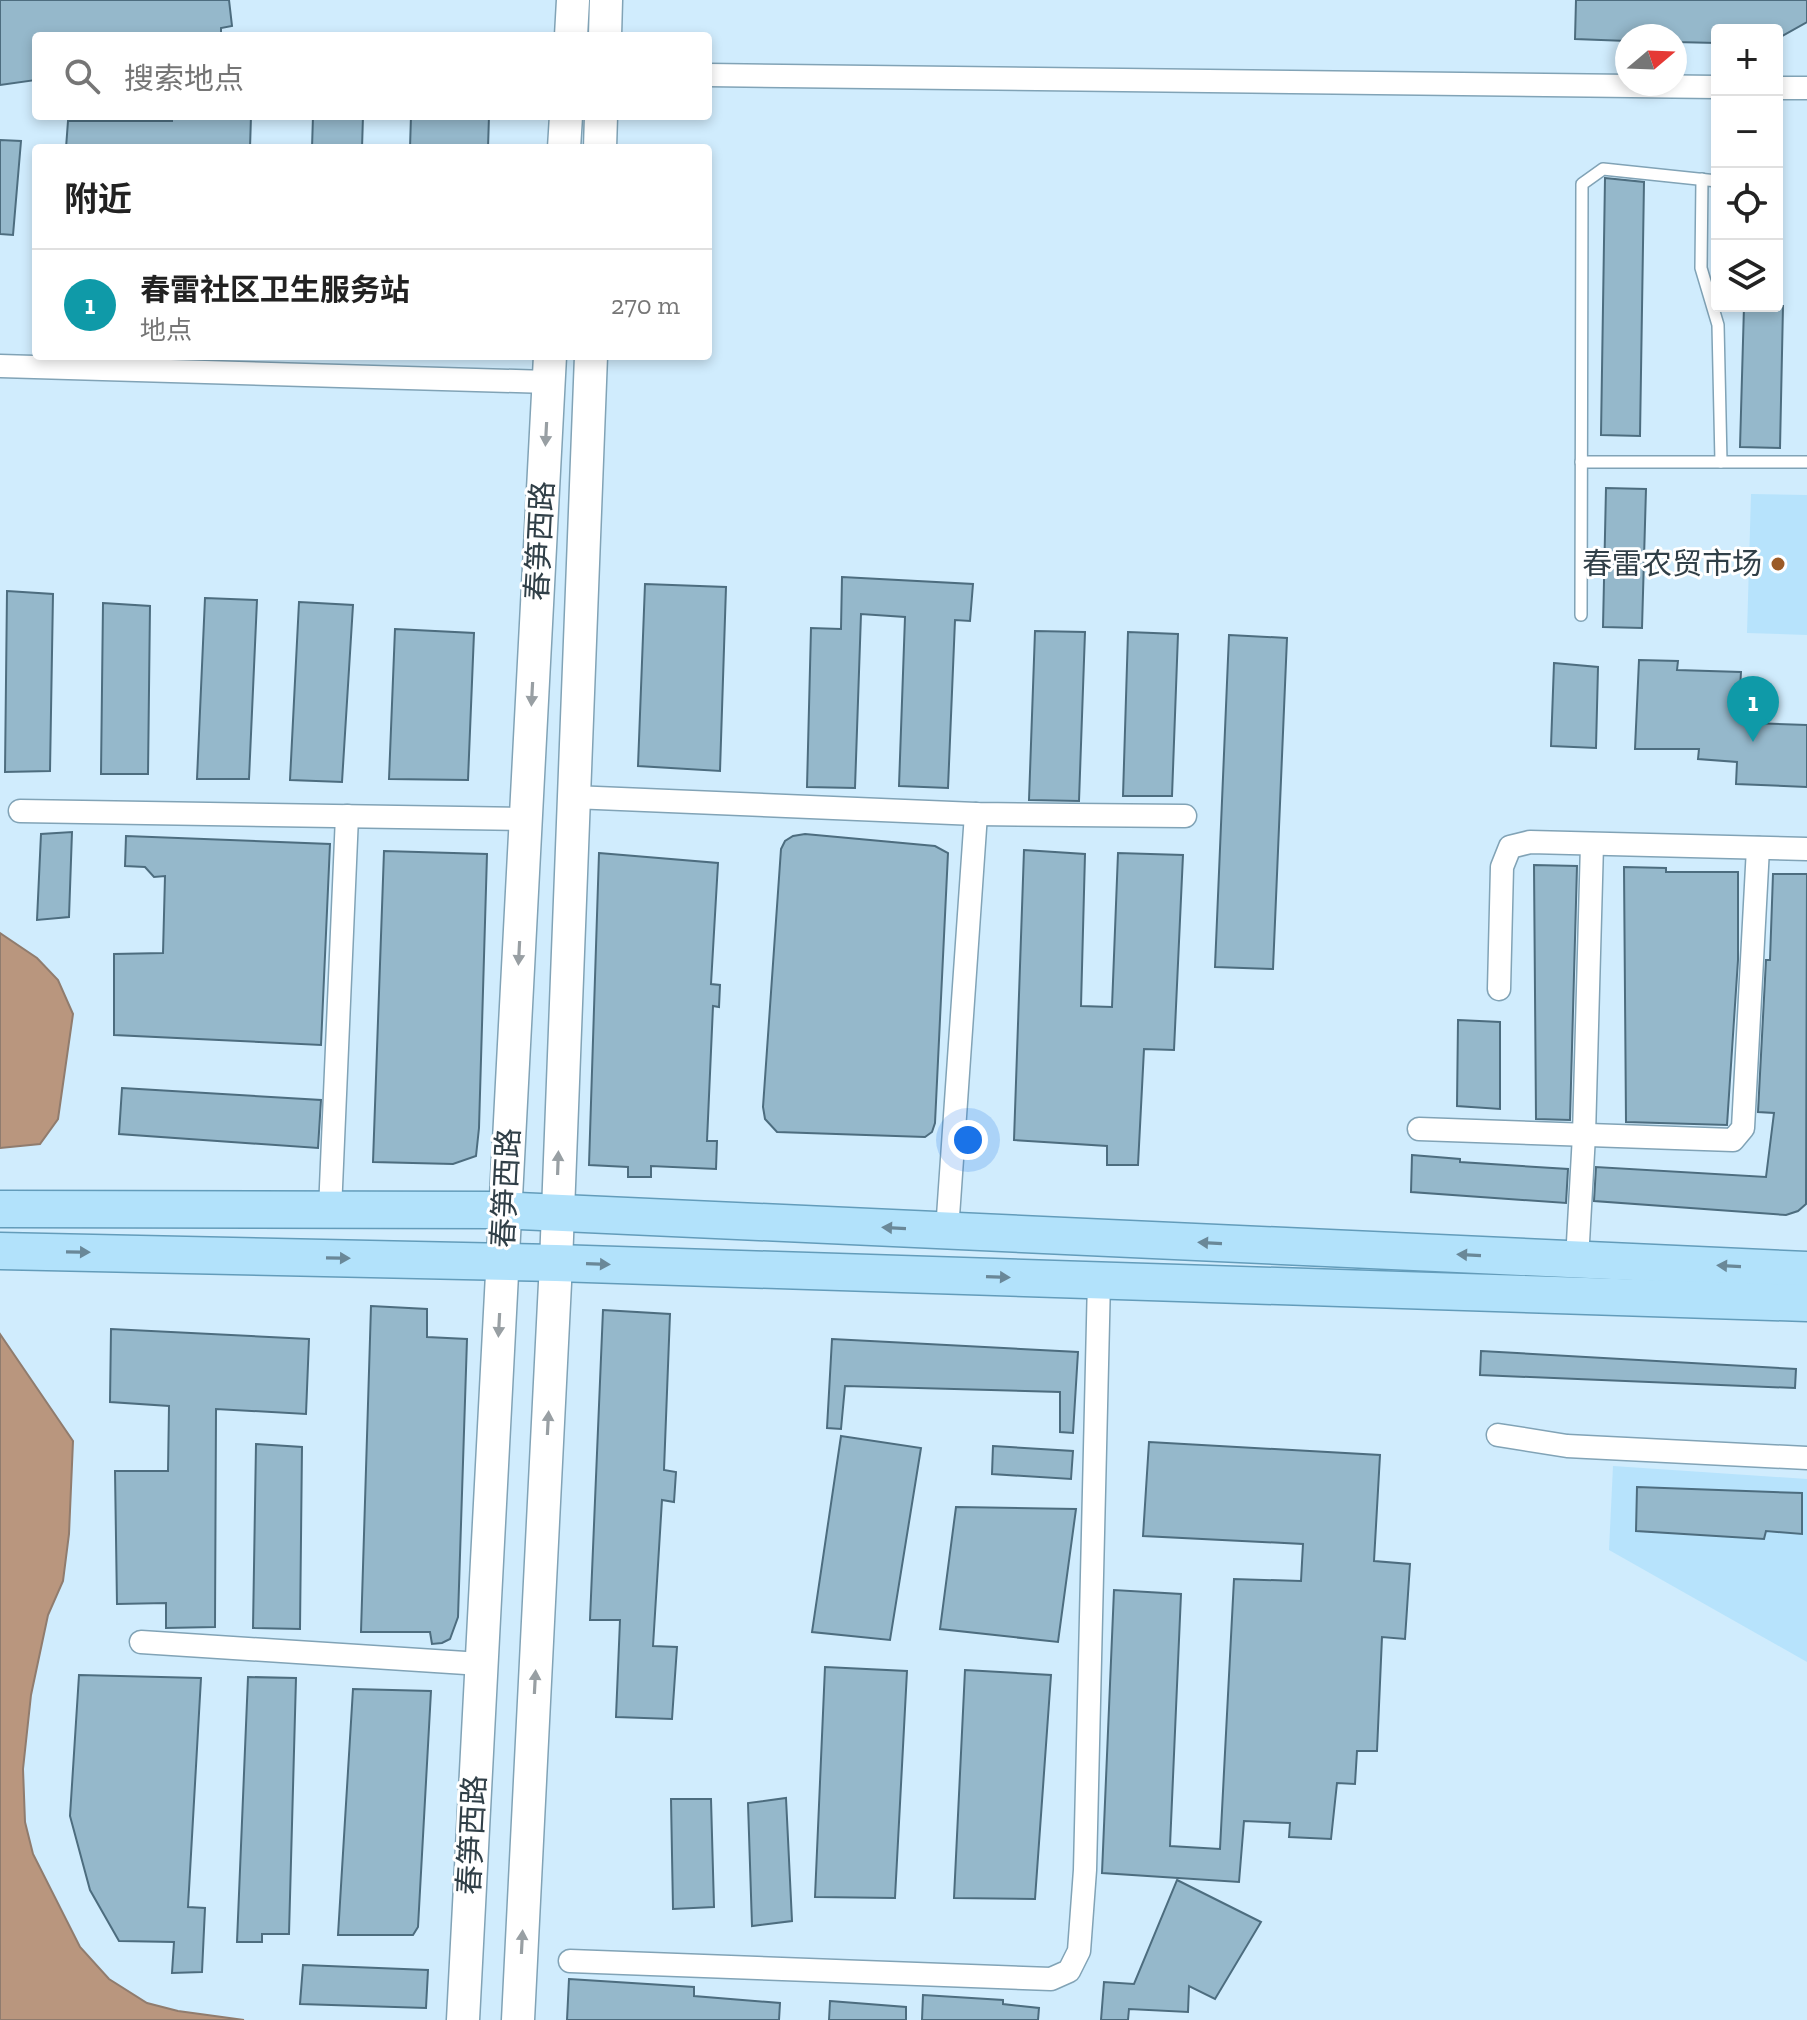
<!DOCTYPE html>
<html lang="zh">
<meta charset="utf-8">
<style>
:root{--surface:#fff;--page:#f6f6f6;--text:#222;--muted:#767676;--line:#e0e0e0;--accent:#db2777}
body{margin:0;font-family:"Zilla Slab","Noto Sans SC",serif;background:var(--page);color:var(--text)}
.controls{position:absolute;right:24px;top:24px;display:grid;overflow:hidden;border-radius:8px;box-shadow:0 4px 12px #0003}
.controls button{width:72px;height:72px;display:grid;place-items:center;padding:0;border:0;border-bottom:2px solid var(--line);background:var(--surface);color:var(--text);font:40px sans-serif}
.compass{position:absolute;left:1615px;top:24px;width:72px;height:72px;border-radius:50%;background:var(--surface);box-shadow:0 4px 12px #0003;rotate:71deg}
.you{position:absolute;left:968px;top:1140px;width:28px;height:28px;margin:-20px;border:6px solid #fff;border-radius:50%;background:#1a73e8;box-shadow:0 0 0 12px #1a73e833}
.badge{display:grid;place-items:center;width:52px;height:52px;border-radius:50%;background:var(--accent);color:#fff;font-size:26px;font-weight:700}
.pin{position:absolute;translate:-50% -66px;filter:drop-shadow(0 2px 4px #0008)}
.pin::after{content:'';position:absolute;top:42px;width:28px;height:24px;background:inherit;clip-path:polygon(0 0,100% 0,50% 100%)}
.list{margin:0;padding:0;list-style:none}
h2{display:flex;justify-content:space-between;align-items:center;height:104px;margin:0;padding:0 32px;font-size:34px}
h2 small{font-size:26px;font-weight:400;color:var(--muted)}
.list li{display:grid;grid-template-columns:52px 1fr auto;gap:24px;align-items:center;box-sizing:border-box;height:112px;padding:0 32px;border-top:2px solid var(--line)}
.list b{display:block;font-size:30px;white-space:nowrap}
.list p{margin:0;font-size:26px;white-space:nowrap;color:var(--muted)}
.list em{font-size:26px;font-style:normal;color:var(--muted)}
.icon{flex:none;width:44px;height:44px;fill:none;stroke:currentColor;stroke-width:2;stroke-linecap:round;stroke-linejoin:round}
.map{position:relative;flex:none;width:1807px;height:2020px;overflow:hidden}
.search{position:absolute;background:var(--surface);box-shadow:0 4px 12px #0003;left:32px;top:32px;width:680px;height:88px;display:flex;align-items:center;gap:20px;box-sizing:border-box;padding:0 28px;border-radius:8px;color:var(--muted);font-size:30px}
.panel{position:absolute;background:var(--surface);box-shadow:0 4px 12px #0003;left:32px;top:144px;width:680px;height:216px;border-radius:8px}
.map>svg:first-child{display:block}
.built{fill:#b7e3fc}
.water{fill:#b9967e;stroke:#907c6e;stroke-width:2}
.building{fill:#95b8cb;stroke:#4d6d7f;stroke-width:2}
.lines{fill:none;stroke-linecap:round;stroke-linejoin:round}
.lane-casing{stroke:#81a3b6;stroke-width:14}
.street-casing{stroke:#81a3b6;stroke-width:25}
.secondary-casing{stroke:#81a3b6;stroke-width:35}
.primary-casing{stroke:#639cba;stroke-width:39}
.lane{stroke:#fff;stroke-width:11}
.street{stroke:#fff;stroke-width:22}
.secondary{stroke:#fff;stroke-width:32}
.primary{stroke:#b2e2fb;stroke-width:36}
.oneway{fill:#989fa3}
.oneway2{fill:#6a8898}
.poi-dot{fill:#9b5a26;stroke:#fff;stroke-width:3}
.labels{text-anchor:middle;stroke-width:6;stroke-linejoin:round;paint-order:stroke}
.street-label{font-size:30px;fill:#303f47;stroke:#fff}
.poi-label{font-size:30px;fill:#303f47;stroke:#fff;text-anchor:end}
</style>
<div class="map">
<svg width="1807" height="2020" viewBox="0 0 1807 2020">
<rect width="100%" height="100%" fill="#d0ecfd"/>
<g class="built">
<polygon points="1751,494 1807,495 1807,635 1747,633"/>
<polygon points="1613,1466 1807,1479 1807,1662 1609,1550"/>
</g>
<g class="water">
<polygon points="0,933 37,958 58,980 73,1014 58,1119 40,1144 0,1148"/>
<polygon points="0,1334 73,1441 69,1534 63,1581 48,1615 31,1695 23,1769 25,1822 33,1854 80,1947 109,1979 147,2003 178,2011 244,2020 0,2020"/>
</g>
<g class="building">
<polygon points="0,0 229,0 232,26 221,28 221,36 36,36 36,80 0,85"/>
<polygon points="1576,0 1807,0 1807,22 1777,39 1777,30 1717,30 1717,43 1675,42 1675,36 1627,36 1627,41 1575,39"/>
<polygon points="172,116 251,116 250,148 66,148 68,121 172,121"/>
<polygon points="313,116 363,116 362,148 312,148"/>
<polygon points="411,116 489,116 488,148 410,148"/>
<polygon points="0,140 21,141 13,235 0,234"/>
<polygon points="1605,178 1644,182 1640,436 1601,435"/>
<polygon points="1744,306 1783,306 1780,448 1740,447"/>
<polygon points="1606,488 1646,489 1642,628 1603,627"/>
<polygon points="842,577 973,584 970,621 955,620 948,788 899,786 905,617 861,614 855,788 807,787 811,628 841,629"/>
<polygon points="645,584 726,587 720,771 638,766"/>
<polygon points="7,591 53,594 50,771 5,772"/>
<polygon points="205,598 257,600 249,779 197,779"/>
<polygon points="299,602 353,605 342,782 290,780"/>
<polygon points="103,603 150,606 148,774 101,774"/>
<polygon points="395,629 474,633 468,780 389,779"/>
<polygon points="1035,631 1085,632 1079,801 1029,800"/>
<polygon points="1128,632 1178,634 1172,796 1123,796"/>
<polygon points="1229,635 1287,638 1273,969 1215,967"/>
<polygon points="1639,660 1678,661 1677,670 1741,672 1739,705 1753,706 1752,723 1807,725 1807,787 1736,784 1737,762 1698,759 1699,749 1635,749"/>
<polygon points="1554,663 1598,667 1596,748 1551,746"/>
<polygon points="72,832 69,917 37,920 41,834"/>
<polygon points="805,834 935,846 948,853 935,1123 932,1132 925,1137 777,1132 765,1119 763,1107 781,849 785,841 793,836"/>
<polygon points="126,836 330,844 321,1045 114,1035 114,954 163,953 165,876 154,877 145,867 125,866"/>
<polygon points="1024,850 1085,854 1081,1006 1112,1007 1118,853 1183,855 1174,1050 1144,1049 1138,1165 1107,1165 1107,1146 1014,1140"/>
<polygon points="384,851 487,854 479,1128 476,1156 453,1164 373,1162"/>
<polygon points="599,853 718,863 711,984 720,985 719,1007 713,1006 707,1141 717,1141 716,1169 651,1166 651,1177 628,1177 628,1167 589,1165"/>
<polygon points="1534,865 1577,866 1570,1120 1536,1119"/>
<polygon points="1624,867 1666,868 1666,872 1738,872 1738,960 1727,1125 1626,1122"/>
<polygon points="1773,874 1807,874 1806,1204 1798,1211 1786,1215 1594,1201 1596,1167 1766,1177 1774,1113 1758,1112 1766,960 1770,960"/>
<polygon points="1458,1020 1500,1022 1500,1109 1457,1106"/>
<polygon points="122,1088 321,1100 318,1148 119,1134"/>
<polygon points="1412,1155 1460,1159 1460,1162 1568,1169 1566,1203 1411,1192"/>
<polygon points="371,1306 427,1309 427,1337 467,1339 458,1617 450,1639 442,1643 432,1644 430,1632 361,1632"/>
<polygon points="603,1310 670,1314 664,1470 676,1472 674,1502 662,1500 653,1646 677,1647 672,1719 616,1717 620,1620 590,1620"/>
<polygon points="111,1329 309,1339 306,1414 216,1409 215,1627 166,1628 166,1603 117,1604 115,1471 168,1471 169,1406 110,1402"/>
<polygon points="832,1339 1078,1352 1073,1433 1060,1432 1060,1392 845,1386 841,1429 827,1428"/>
<polygon points="1481,1351 1796,1369 1795,1388 1480,1375"/>
<polygon points="841,1436 921,1448 890,1640 812,1632"/>
<polygon points="1149,1442 1380,1455 1374,1561 1410,1564 1405,1639 1382,1637 1377,1751 1357,1751 1355,1784 1337,1783 1331,1839 1289,1837 1290,1823 1244,1821 1239,1882 1102,1873 1114,1590 1181,1594 1170,1846 1220,1849 1234,1579 1301,1581 1303,1544 1143,1536"/>
<polygon points="256,1444 302,1447 300,1629 253,1628"/>
<polygon points="993,1446 1073,1451 1071,1479 992,1474"/>
<polygon points="1637,1487 1802,1493 1802,1534 1766,1531 1764,1539 1636,1531"/>
<polygon points="956,1507 1076,1509 1058,1642 940,1629"/>
<polygon points="825,1667 907,1671 895,1898 815,1897"/>
<polygon points="965,1670 1051,1675 1035,1899 954,1898"/>
<polygon points="79,1675 201,1678 188,1907 205,1908 202,1972 172,1973 174,1942 119,1941 90,1890 70,1816"/>
<polygon points="248,1677 296,1678 289,1934 262,1934 262,1942 237,1942"/>
<polygon points="353,1689 431,1691 418,1927 413,1935 338,1935"/>
<polygon points="786,1798 792,1921 752,1926 748,1803"/>
<polygon points="671,1799 711,1799 714,1907 673,1909"/>
<polygon points="1177,1880 1261,1922 1215,1999 1189,1986 1188,2012 1129,2009 1128,2020 1101,2020 1104,1982 1134,1984"/>
<polygon points="303,1965 428,1970 426,2008 300,2004"/>
<polygon points="569,1979 694,1987 694,1996 780,2003 779,2020 567,2020"/>
<polygon points="923,1995 1003,2000 1003,2004 1039,2008 1038,2020 922,2020"/>
<polygon points="830,2001 906,2007 906,2020 829,2020"/>
</g>
<g class="lines">
<defs>
<g id="lane">
<polyline points="1702,179 1701,268 1718,325 1721,462"/>
<polyline points="1581,462 1807,462"/>
<polyline points="1581,615 1582,184 1603,169 1717,181"/>
</g>
<g id="street">
<polyline points="708,75 1717,87"/>
<polyline points="1777,88 1807,88"/>
<polyline points="0,366 548,382"/>
<polyline points="573,797 976,814 1185,816"/>
<polyline points="20,811 526,819"/>
<polyline points="1499,989 1502,867 1510,847 1530,842 1807,849"/>
<polyline points="1419,1129 1733,1140 1743,1128 1758,848"/>
<polyline points="330,1210 347,816"/>
<polyline points="947,1231 976,814"/>
<polyline points="1577,1260 1584,1135 1592,844"/>
<polyline points="1498,1435 1567,1446 1807,1458"/>
<polyline points="141,1642 481,1664"/>
<polyline points="570,1961 1051,1979 1069,1971 1079,1951 1085,1870 1099,1280"/>
</g>
<g id="secondary">
<polyline points="571,36 573,0"/>
<polyline points="605,36 606,0"/>
<polyline points="564,148 566,116"/>
<polyline points="600,148 601,116"/>
<polyline points="463,2020 550,356"/>
<polyline points="518,2020 556,1263 591,356"/>
</g>
<g id="primary">
<polyline points="0,1209 498,1210 1807,1270"/>
<polyline points="0,1251 556,1263 1807,1303"/>
</g>
</defs>
<use href="#lane" class="lane-casing"/>
<use href="#street" class="street-casing"/>
<use href="#secondary" class="secondary-casing"/>
<use href="#primary" class="primary-casing"/>
<use href="#lane" class="lane"/>
<use href="#street" class="street"/>
<use href="#secondary" class="secondary"/>
<use href="#primary" class="primary"/>
</g>
<defs><path id="oneway-solid" d="M-6-.8H1V-3.2L6.5 0L1 3.2V.8H-6Z" transform="scale(2)"/></defs>
<g class="oneway">
<use href="#oneway-solid" transform="translate(546 434) rotate(93)"/>
<use href="#oneway-solid" transform="translate(532 694) rotate(93)"/>
<use href="#oneway-solid" transform="translate(519 953) rotate(93)"/>
<use href="#oneway-solid" transform="translate(558 1163) rotate(-88)"/>
<use href="#oneway-solid" transform="translate(499 1325) rotate(93)"/>
<use href="#oneway-solid" transform="translate(548 1423) rotate(-87)"/>
<use href="#oneway-solid" transform="translate(535 1682) rotate(-87)"/>
<use href="#oneway-solid" transform="translate(522 1942) rotate(-87)"/>
</g>
<g class="oneway2">
<use href="#oneway-solid" transform="translate(894 1228) rotate(-177)"/>
<use href="#oneway-solid" transform="translate(1210 1243) rotate(-177)"/>
<use href="#oneway-solid" transform="translate(78 1252) rotate(1)"/>
<use href="#oneway-solid" transform="translate(1469 1255) rotate(-177)"/>
<use href="#oneway-solid" transform="translate(338 1258) rotate(1)"/>
<use href="#oneway-solid" transform="translate(598 1264) rotate(2)"/>
<use href="#oneway-solid" transform="translate(1729 1266) rotate(-177)"/>
<use href="#oneway-solid" transform="translate(998 1277) rotate(2)"/>
</g>
<circle class="poi-dot" cx="1778" cy="564" r="8"/>
<g class="labels">
<g class="street-label">
<text transform="translate(540 541) rotate(-87)" y="10">春笋西路</text>
<text transform="translate(506 1188) rotate(-87)" y="10">春笋西路</text>
<text transform="translate(472 1835) rotate(-87)" y="10">春笋西路</text>
</g>
<g class="poi-label">
<text x="1762" y="574">春雷农贸市场</text>
</g>
</g>
</svg>
<div class="controls">
<button>+</button>
<button>−</button>
<button><svg class="icon" aria-label="locate" viewBox="0 0 24 24"><circle cx="12" cy="12" r="6"/><path d="M12 2v4M12 18v4M2 12h4M18 12h4"/></svg></button>
<button><svg class="icon" aria-label="layers" viewBox="0 0 24 24"><path d="M12 4l9 5-9 5-9-5zM3 14l9 5 9-5"/></svg></button>
</div>
<svg class="compass" viewBox="-18 -18 36 36"><path d="M0-13l5 13h-10z" fill="#e53935"/><path d="M0 13l5-13h-10z" fill="#767676"/></svg>
<div class="you"></div>
<div class="pin badge" style="left:1753px;top:742px;background:#0f9aa8">1</div>
<div class="search"><svg class="icon" aria-label="search" viewBox="0 0 24 24"><circle cx="10" cy="10" r="6"/><path d="M15 15l6 6"/></svg>搜索地点</div>
<section class="panel">
<h2>附近<small></small></h2>
<ul class="list">
<li><span class="badge" style="background:#0f9aa8">1</span><div><b>春雷社区卫生服务站</b><p>地点</p></div><em>270 m</em></li>
</ul>
</section>
</div>
